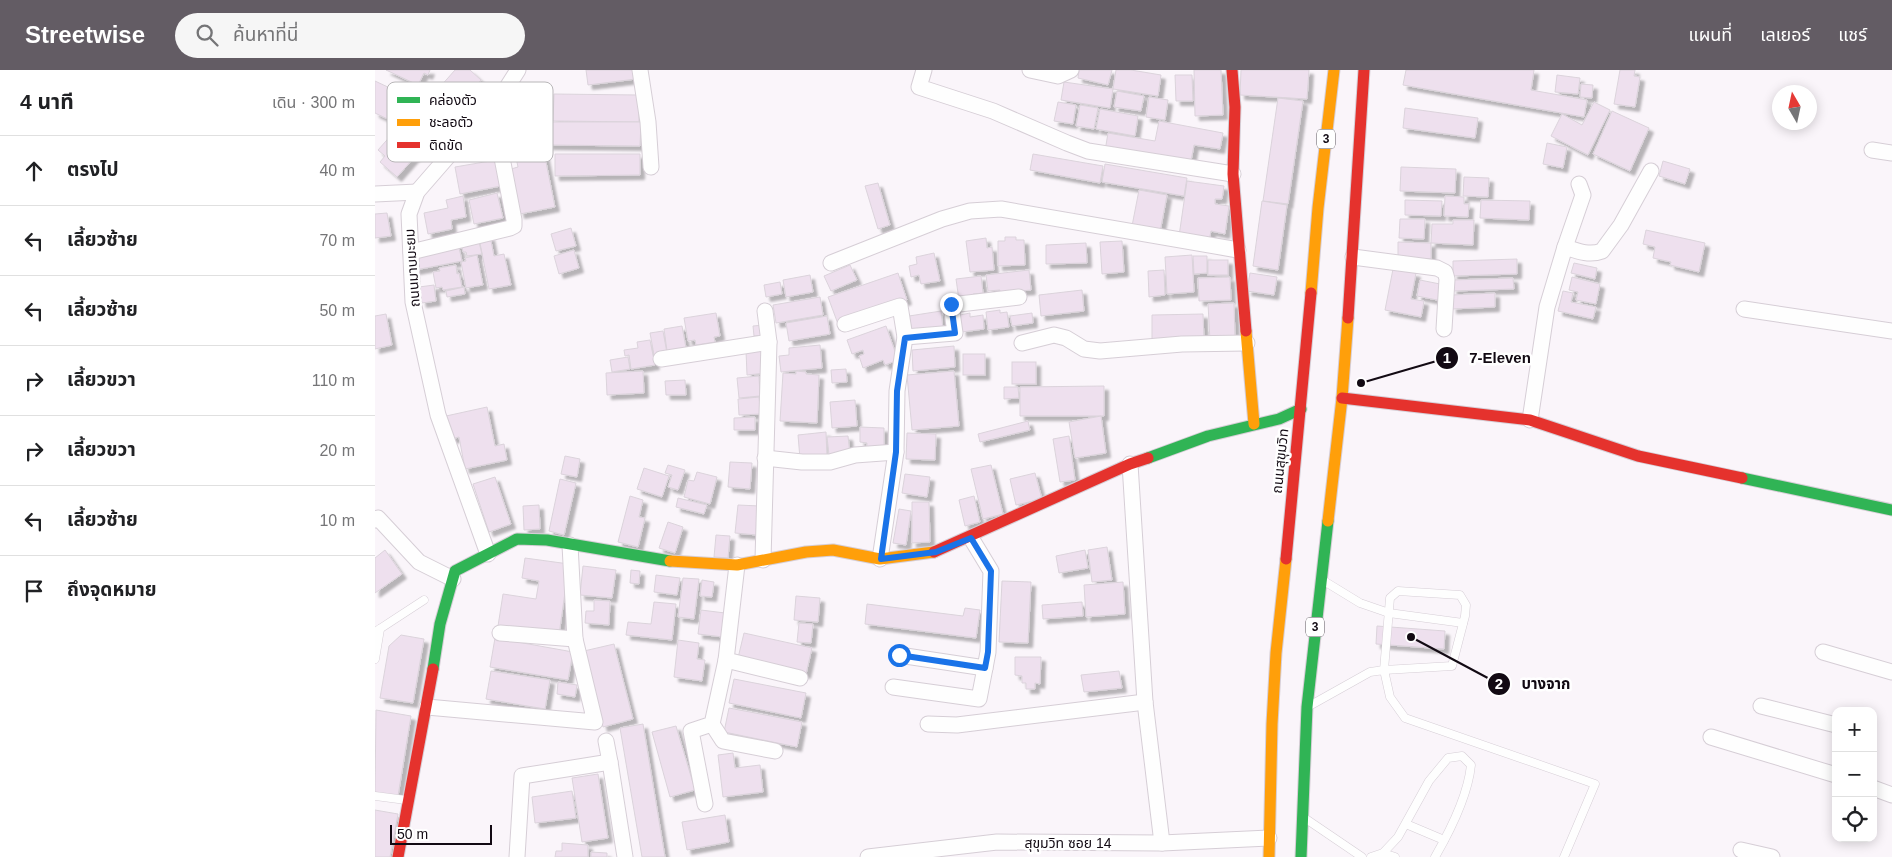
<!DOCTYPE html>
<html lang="th">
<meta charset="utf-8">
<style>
:root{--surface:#fff;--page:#f6f6f6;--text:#202124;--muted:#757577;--line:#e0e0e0;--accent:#635c64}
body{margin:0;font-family:Helvetica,"Noto Sans Thai",sans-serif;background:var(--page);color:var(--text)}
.controls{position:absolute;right:15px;bottom:15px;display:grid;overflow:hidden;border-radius:10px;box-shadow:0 2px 12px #0003}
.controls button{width:45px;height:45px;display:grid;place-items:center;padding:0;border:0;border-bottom:1px solid var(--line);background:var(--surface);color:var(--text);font:25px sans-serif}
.compass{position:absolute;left:1397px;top:15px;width:45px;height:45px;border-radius:50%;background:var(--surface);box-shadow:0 2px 12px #0003;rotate:351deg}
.scale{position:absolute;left:15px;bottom:12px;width:102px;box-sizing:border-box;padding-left:5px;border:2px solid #120a13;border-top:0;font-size:14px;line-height:18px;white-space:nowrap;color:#120a13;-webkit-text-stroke:4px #fff;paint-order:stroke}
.stop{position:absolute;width:15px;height:15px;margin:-11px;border:4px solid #1a73e8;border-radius:50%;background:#fff}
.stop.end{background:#1a73e8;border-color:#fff;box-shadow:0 1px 5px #0008}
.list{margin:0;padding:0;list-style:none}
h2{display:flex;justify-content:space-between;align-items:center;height:65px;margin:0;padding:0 20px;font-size:21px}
h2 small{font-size:16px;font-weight:400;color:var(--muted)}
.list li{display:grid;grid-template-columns:32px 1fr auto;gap:15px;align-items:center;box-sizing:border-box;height:70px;padding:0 20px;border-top:1px solid var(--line)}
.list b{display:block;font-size:19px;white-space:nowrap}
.list em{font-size:16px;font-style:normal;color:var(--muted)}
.icon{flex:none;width:28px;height:28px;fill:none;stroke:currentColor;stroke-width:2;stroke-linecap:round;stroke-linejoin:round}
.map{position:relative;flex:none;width:1517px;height:787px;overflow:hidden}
header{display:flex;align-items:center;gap:30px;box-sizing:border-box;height:70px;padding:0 25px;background:var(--accent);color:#fff}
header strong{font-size:24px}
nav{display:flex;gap:28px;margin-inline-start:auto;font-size:18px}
.search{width:350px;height:45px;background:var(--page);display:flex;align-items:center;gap:12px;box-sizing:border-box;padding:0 18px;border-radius:28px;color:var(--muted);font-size:19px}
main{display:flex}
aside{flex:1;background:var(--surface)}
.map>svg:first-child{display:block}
.building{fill:#eee0ee;stroke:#dbd3db;filter:url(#shadow)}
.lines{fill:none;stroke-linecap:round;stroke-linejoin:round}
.lane-casing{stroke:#d6ced6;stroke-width:9}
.street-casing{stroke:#d6ced6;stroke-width:17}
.fast-casing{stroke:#d6ced6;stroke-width:13}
.slow-casing{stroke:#d6ced6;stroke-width:13}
.jam-casing{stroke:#d6ced6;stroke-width:13}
.lane{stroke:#fefefe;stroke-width:8}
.street{stroke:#fefefe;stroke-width:15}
.fast{stroke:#30b455;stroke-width:11}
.slow{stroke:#ff9f0a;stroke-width:11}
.jam{stroke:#e5322d;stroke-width:11}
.route{stroke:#1a73e8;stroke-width:6}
.labels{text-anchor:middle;stroke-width:5;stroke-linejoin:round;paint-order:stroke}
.shield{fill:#fff;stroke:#59545a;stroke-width:1}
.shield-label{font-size:12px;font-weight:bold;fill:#120a13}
.street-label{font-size:14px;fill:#120a13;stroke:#fff}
.key{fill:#fff;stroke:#b8b6b8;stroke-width:1}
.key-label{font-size:14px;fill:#120a13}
.leader{fill:none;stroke:#120a13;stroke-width:2}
.callout-dot{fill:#120a13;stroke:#fff;stroke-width:2}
.mark-label{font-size:15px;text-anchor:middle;font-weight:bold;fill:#fff}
.callout-label{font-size:15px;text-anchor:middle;font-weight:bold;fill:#120a13;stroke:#fff;stroke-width:5;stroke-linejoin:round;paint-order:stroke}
</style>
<header>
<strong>Streetwise</strong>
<div class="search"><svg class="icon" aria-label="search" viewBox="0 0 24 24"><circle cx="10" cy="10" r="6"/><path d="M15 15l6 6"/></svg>ค้นหาที่นี่</div>
<nav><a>แผนที่</a><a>เลเยอร์</a><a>แชร์</a></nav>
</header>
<main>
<aside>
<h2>4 นาที<small>เดิน · 300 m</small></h2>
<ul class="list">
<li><svg class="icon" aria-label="ahead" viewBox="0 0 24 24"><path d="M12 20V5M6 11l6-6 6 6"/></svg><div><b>ตรงไป</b></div><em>40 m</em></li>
<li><svg class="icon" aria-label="left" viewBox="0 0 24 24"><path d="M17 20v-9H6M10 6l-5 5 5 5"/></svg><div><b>เลี้ยวซ้าย</b></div><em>70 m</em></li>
<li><svg class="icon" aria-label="left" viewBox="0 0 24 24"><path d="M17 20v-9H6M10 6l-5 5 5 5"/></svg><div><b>เลี้ยวซ้าย</b></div><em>50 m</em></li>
<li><svg class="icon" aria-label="right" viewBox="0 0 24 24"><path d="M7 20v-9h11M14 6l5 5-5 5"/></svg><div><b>เลี้ยวขวา</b></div><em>110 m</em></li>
<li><svg class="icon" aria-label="right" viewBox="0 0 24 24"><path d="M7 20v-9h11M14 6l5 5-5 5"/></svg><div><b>เลี้ยวขวา</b></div><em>20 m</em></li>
<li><svg class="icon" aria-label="left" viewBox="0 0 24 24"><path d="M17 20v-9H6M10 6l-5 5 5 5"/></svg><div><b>เลี้ยวซ้าย</b></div><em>10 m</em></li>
<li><svg class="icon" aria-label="arrive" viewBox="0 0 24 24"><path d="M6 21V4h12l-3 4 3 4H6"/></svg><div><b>ถึงจุดหมาย</b></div></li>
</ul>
</aside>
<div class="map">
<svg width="1517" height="787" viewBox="0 0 1517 787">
<defs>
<filter id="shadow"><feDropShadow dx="4.5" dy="4.5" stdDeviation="1" flood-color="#0004"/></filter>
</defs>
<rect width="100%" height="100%" fill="#faf5fa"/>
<g class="building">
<polygon points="11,0 55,0 53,5 49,3 43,15"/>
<polygon points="80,0 95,0 106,10 76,44 56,27"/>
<polygon points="211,0 260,0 261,9 213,15"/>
<polygon points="704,0 737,0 733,15 703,8"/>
<polygon points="741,0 756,0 786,5 783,26 738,19"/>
<polygon points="819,0 846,0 848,45 820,46"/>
<polygon points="866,0 934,0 932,29 865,25"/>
<polygon points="1031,0 1159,0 1156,20 1212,30 1209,47 1028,15"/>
<polygon points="1245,0 1260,0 1259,6 1265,7 1260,37 1239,34"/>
<polygon points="800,5 817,5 818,31 801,31"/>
<polygon points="1182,5 1205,8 1203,24 1180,22"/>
<polygon points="0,11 34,27 21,53 0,43"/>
<polygon points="689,12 738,19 735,38 686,30"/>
<polygon points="1206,14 1218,15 1217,28 1205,27"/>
<polygon points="742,21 769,26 766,41 739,37"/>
<polygon points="179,24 264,25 264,52 178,51"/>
<polygon points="50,27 74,48 22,107 5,92 10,86 3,80"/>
<polygon points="774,27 793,30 790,50 771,47"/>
<polygon points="903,28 928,31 913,134 888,131"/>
<polygon points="683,32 701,35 698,54 679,51"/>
<polygon points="1219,32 1235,40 1213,85 1176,66 1187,44 1207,55"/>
<polygon points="705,35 723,38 719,59 701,56"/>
<polygon points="1030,38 1103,48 1100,68 1028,58"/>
<polygon points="725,39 763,46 760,66 721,59"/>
<polygon points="1237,41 1274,58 1255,101 1218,84"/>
<polygon points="784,51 848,63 845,79 819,75 815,96 730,81 733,63 780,71"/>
<polygon points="173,52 266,52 265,76 173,75"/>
<polygon points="167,72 180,137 145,144 136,99 143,97 139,78"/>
<polygon points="1172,73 1192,77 1188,98 1168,94"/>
<polygon points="180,84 265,84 265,105 180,106"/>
<polygon points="658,84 728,96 725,113 655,100"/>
<polygon points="121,90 126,116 85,124 80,97"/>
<polygon points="1288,91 1315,99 1310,114 1284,106"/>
<polygon points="730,94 812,108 809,126 727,112"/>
<polygon points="1026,97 1081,99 1080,123 1025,121"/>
<polygon points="1089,107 1114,108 1113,127 1088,126"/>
<polygon points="812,111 849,116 847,129 840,129 840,134 854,136 850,164 836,161 834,171 804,166"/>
<polygon points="503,113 515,155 503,159 490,116"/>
<polygon points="764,120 792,125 785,162 757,156"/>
<polygon points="122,123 128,148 99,154 94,130"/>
<polygon points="88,126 91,147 76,150 77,159 53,164 49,143 73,138 71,130"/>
<polygon points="1070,126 1089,127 1089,134 1094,134 1093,147 1069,146"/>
<polygon points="1030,130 1067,131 1066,146 1030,145"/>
<polygon points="1106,130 1155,131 1154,150 1105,148"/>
<polygon points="887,131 912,135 903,200 878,196"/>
<polygon points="12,143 16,166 0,168 0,144"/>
<polygon points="1025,149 1050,149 1049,169 1024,168"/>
<polygon points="1078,150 1099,150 1098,175 1056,173 1057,154 1078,154"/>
<polygon points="196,158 201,176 181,181 176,164"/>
<polygon points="1271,160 1330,173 1324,202 1295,195 1296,192 1278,188 1280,177 1268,174"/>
<polygon points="115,166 119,186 129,184 136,215 114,219 104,168"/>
<polygon points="630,167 641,167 641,170 649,170 650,195 623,196 623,171 630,171"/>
<polygon points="103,168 107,184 92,186 91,182 88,182 86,172"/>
<polygon points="611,168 612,178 617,177 619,200 595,202 591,171"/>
<polygon points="747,171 749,202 727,204 725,172"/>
<polygon points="1023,172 1056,173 1056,189 1023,188"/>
<polygon points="83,173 87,191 40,200 37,182"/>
<polygon points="711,173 712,193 671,194 671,175"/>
<polygon points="199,180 204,198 184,204 179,186"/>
<polygon points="559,183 565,211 546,214 544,205 536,207 534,196 542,194 541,187"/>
<polygon points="102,185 108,215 91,218 86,192 91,191 90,188"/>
<polygon points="817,185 819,222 792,224 790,187"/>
<polygon points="818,186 832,186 832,203 819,204"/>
<polygon points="1142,189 1142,204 1078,206 1078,191"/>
<rect x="833" y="190" width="20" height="15"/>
<polygon points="1199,193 1222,198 1220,209 1196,203"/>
<polygon points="81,195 82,204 84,203 87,217 68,220 67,217 61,218 58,202 65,201 64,198"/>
<polygon points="475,195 482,210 456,221 449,206"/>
<polygon points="1018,199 1041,203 1036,229 1049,231 1046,247 1010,240"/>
<polygon points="654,200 656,220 625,223 625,220 613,221 611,205"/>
<polygon points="789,200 790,225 774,227 773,201"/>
<polygon points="523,203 532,230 463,254 453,227"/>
<polygon points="875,203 902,207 899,225 872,221"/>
<polygon points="435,205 438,222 411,227 408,210"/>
<polygon points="606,206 608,223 598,224 599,228 584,230 581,209"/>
<polygon points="855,207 856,230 824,231 823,208"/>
<polygon points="1197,207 1225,214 1221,234 1201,230 1203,222 1194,220"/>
<polygon points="1138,208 1139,219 1078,221 1077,210"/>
<polygon points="1045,210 1070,215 1067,231 1042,226"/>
<polygon points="405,212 407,224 391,227 389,215"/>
<polygon points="59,215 61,231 47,233 44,217"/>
<polygon points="89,217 90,224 72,227 71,221"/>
<polygon points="707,220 709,241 666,246 664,225"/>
<polygon points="1188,221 1198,223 1196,232 1221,237 1218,249 1183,241"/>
<polygon points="1120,223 1120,237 1077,239 1077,225"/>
<polygon points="445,227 448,245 401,253 398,235"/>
<polygon points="859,233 860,270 835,271 833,234"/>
<polygon points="625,240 625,243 632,242 634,257 613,260 611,242"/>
<polygon points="566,241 568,259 537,261 534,246"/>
<polygon points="341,243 345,266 339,267 340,272 321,275 320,270 313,271 309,248"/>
<polygon points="595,243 595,247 608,245 609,259 587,262 585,245"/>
<polygon points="657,243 658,253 637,256 635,246"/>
<polygon points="11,244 17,275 0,279 0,246"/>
<polygon points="828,244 829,271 777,272 777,245"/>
<polygon points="452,246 455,264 414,271 411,253"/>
<polygon points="390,255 390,265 379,266 378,256"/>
<polygon points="307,256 311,278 292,281 289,259"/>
<polygon points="511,256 523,290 510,295 508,290 488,298 484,286 489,284 488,280 477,284 472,270"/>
<polygon points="288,261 292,283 279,285 275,263"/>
<polygon points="275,270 280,295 256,299 254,285 250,286 249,280 263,278 262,272"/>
<polygon points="445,275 447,298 406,302 404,286 414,285 414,278"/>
<polygon points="579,276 580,297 538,301 537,280"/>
<polygon points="390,280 391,303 372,305 371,281"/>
<rect x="588" y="284" width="22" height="21"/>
<polygon points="253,287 255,299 237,302 235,290"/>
<rect x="637" y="292" width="24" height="22"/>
<polygon points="471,299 472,312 457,313 456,300"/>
<polygon points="268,301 269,323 232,325 231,303"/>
<polygon points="421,301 431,302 431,304 444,305 442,353 405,351 408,303 421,304"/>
<polygon points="579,301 584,356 537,360 532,305"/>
<polygon points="384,306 385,326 364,328 362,308"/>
<polygon points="310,310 311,325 291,325 290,311"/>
<polygon points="729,316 729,346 645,346 645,317"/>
<polygon points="629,317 643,317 644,328 629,329"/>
<polygon points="384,327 386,344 364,345 363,329"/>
<polygon points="480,330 482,356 457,358 455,332"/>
<polygon points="112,337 120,376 129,374 132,390 90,399 84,367 76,369 71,346"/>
<polygon points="726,346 731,383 700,388 694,352"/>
<polygon points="380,347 380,360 359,360 359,348"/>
<polygon points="653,351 655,360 605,372 603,364"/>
<polygon points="485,357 509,358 509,380 492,380 492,373 485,372"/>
<polygon points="451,362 452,387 425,389 423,365"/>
<polygon points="532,363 561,364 560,390 531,389"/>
<polygon points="473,366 475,384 454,385 452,367"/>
<polygon points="694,366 700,410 685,412 678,369"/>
<polygon points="190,386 205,389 202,407 186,404"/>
<polygon points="355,392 377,393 375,419 353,417"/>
<polygon points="293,395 310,400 303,420 293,417 297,405 290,403"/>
<polygon points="616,395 628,444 608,449 596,399"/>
<polygon points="269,398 294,406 287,427 262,419"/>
<polygon points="322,402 342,407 335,434 309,427 313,410 319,411"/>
<polygon points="660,403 667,429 641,435 635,409"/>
<polygon points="530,404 555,407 552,427 527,423"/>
<polygon points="120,407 136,454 114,462 98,414"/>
<polygon points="185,409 201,413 189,465 174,461"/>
<polygon points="255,426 268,430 264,447 270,448 263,477 243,472"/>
<polygon points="599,426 605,452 590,456 584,430"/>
<polygon points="303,428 332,435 329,444 301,437"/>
<polygon points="537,432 554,432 555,472 537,473"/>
<polygon points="164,435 165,459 149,460 148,436"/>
<polygon points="363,435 385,436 382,465 360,463"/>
<polygon points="524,439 536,441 531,475 518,473"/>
<polygon points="293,452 308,457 300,483 284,478"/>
<polygon points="341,465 355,466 353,488 339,487"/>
<polygon points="732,477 737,510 717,512 713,480"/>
<polygon points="10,480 27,504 0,523 0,488"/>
<polygon points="710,480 713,498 684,503 681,486"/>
<polygon points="150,488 194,494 184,565 123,556 128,524 161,529 164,511 147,508"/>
<polygon points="208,496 241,500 237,528 205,525"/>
<polygon points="256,500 265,501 264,514 255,513"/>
<polygon points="281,505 305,508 302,525 279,522"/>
<polygon points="308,508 324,509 319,549 303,547"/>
<polygon points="327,510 339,512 337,527 325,526"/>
<polygon points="627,511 656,512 653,573 624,572"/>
<polygon points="748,512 750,544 711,547 709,515"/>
<polygon points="421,526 445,528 443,552 419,550"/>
<polygon points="219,530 235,531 234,555 210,553 211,541 219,541"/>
<polygon points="279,532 301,534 297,570 251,565 253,552 276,554"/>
<polygon points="707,532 708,546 668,549 667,535"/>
<polygon points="492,534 588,546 590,538 605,540 601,568 490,554"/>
<polygon points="326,540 350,543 348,567 323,564"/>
<polygon points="424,553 438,554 436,573 422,572"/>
<polygon points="1002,556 1070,561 1069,579 1001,574"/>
<polygon points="369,563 437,578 431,604 363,588"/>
<polygon points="26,565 49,569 38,633 5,628 14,576"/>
<polygon points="120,568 198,582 193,610 115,597"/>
<polygon points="303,570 324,573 322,589 330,590 327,611 299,607"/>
<polygon points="239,574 258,649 228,657 209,581"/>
<polygon points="640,587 666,587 665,614 660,613 660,619 651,619 651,613 647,613 647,606 640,605"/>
<polygon points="116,601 175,610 170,639 111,629"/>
<polygon points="744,601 747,618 709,622 706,605"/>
<polygon points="359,609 431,623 426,648 354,633"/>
<polygon points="183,612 202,615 200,627 182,624"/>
<polygon points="354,638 427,652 422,677 349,662"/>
<polygon points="1,640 36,646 23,726 0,723"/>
<polygon points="268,654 290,787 267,787 245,658"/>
<polygon points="301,656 320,720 295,727 277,662"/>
<polygon points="358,683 360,698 385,695 388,722 348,727 343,685"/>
<polygon points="223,704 233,768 207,772 197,708"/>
<polygon points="197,721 201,748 160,753 157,727"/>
<polygon points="0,740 23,744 15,787 0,787"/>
<polygon points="350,745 354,772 312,780 307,752"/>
<polygon points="187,773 213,775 213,787 180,787 181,781 187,781"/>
<polygon points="216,782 232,783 232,787 216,787"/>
</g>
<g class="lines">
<defs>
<g id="lane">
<polyline points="949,511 985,533 1014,543 1088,553"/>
<polyline points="0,562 49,530"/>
<polyline points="0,589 5,559"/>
<polyline points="936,635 995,602 1009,600 1077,596 1090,546 1091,535 1085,525 1023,521 1015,528 1009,600 1015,627 1030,648 1220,714 1189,787"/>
<polyline points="0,726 31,730"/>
<polyline points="931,749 987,787"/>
<polyline points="1031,754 1069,770"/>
<polyline points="1008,783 1020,787"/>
<path d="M996,787L1008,783L1023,767L1054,711L1073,688L1087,686L1096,695C1093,725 1075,761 1060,787"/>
</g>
<g id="street">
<polyline points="265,0 273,52 276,97"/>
<polyline points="549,0 544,17 618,41 692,73 713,81 858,104"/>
<polyline points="655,0 683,6 696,0"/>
<polyline points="1497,80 1517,83"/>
<polyline points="0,124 42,122"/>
<polyline points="1190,177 1208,125 1204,114"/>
<polyline points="36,182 135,158 139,156 139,150 117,36"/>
<polyline points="978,187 1062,198 1070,202 1072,209 1069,259"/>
<polyline points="456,193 567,149 595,141 626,139 863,180"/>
<polyline points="1369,239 1517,261"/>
<polyline points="470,254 525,236 530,267 522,321 521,382 505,489"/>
<polyline points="530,267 580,263 576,235 644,227"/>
<polyline points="647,273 679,265 691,268 709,279 725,281 807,274 872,273"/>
<polyline points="286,289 394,272"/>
<path d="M1155,350L1172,237L1190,177C1202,181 1214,186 1227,181L1246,155L1276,101"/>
<polyline points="390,388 427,392 455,392 480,385 521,382"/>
<polyline points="755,394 770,632 787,773"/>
<polyline points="0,450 3,448 44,492 78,509"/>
<polyline points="113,484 63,345 38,232 34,144 42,122 129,22 143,0"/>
<polyline points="388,490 394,272 390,241"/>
<polyline points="125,563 200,569"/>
<polyline points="1448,582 1517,602"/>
<polyline points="524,585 610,598 613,582 616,501 596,468"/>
<polyline points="351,590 425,608"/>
<polyline points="518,617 604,629 610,598"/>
<polyline points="1386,636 1461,655"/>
<polyline points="52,637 220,652 200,569 195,475"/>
<polyline points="337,654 348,671 400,681"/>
<polyline points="553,654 582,655 770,632"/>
<polyline points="1336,667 1461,705"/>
<polyline points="235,692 250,787"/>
<polyline points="1498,718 1517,725"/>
<polyline points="330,734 316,661 337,654 351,590 362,495"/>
<polyline points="1366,780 1397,787"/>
<polyline points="142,787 147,706 235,692 231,671"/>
<polyline points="493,787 622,772 787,773 894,768"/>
</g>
<g id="fast">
<polyline points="773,388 833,366 904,349 926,339"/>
<polyline points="1367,408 1517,440"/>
<polyline points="58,599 65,554 80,501 142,469 172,470 295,491"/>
<polyline points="926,787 932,637 953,451"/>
</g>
<g id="slow">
<polyline points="936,223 943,138 959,0"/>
<polyline points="871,261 879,354"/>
<polyline points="953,451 967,328 973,248"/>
<polyline points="295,491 362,495 431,482 458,480 505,489 559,482"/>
<polyline points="894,787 897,654 901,583 911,489"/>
</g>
<g id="jam">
<polyline points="857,0 860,37 858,104 871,261"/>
<polyline points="973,248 989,0"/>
<polyline points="967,328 1155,350 1263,386 1367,408"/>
<polyline points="559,482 755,394 773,388"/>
<polyline points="911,489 936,223"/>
<polyline points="23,787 58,599"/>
</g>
</defs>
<use href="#lane" class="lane-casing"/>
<use href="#street" class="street-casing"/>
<use href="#fast" class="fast-casing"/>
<use href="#slow" class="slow-casing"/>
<use href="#jam" class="jam-casing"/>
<use href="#lane" class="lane"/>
<use href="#street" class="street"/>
<use href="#fast" class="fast"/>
<use href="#slow" class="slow"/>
<use href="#jam" class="jam"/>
</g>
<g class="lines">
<polyline class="route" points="524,585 610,598 613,582 616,501 596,468 561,482 506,489 521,382 522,321 530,268 580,263 576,234"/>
</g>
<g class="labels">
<g class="shield">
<rect x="942" y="59.5" width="18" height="19" rx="4"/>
<rect x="931" y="547.5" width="18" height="19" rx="4"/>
</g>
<g class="shield-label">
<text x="951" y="73">3</text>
<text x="940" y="561">3</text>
</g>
<g class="street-label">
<text transform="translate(37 198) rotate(-94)" y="5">ถนนมาบมะยม</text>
<text transform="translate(905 391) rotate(-84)" y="5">ถนนสุขุมวิท</text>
<text x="693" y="778">สุขุมวิท ซอย 14</text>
</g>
</g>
<rect x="12" y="12" width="166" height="80" rx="8" class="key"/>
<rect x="22" y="27" width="23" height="6" fill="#30b455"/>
<rect x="22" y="49" width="23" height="7" fill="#ff9f0a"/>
<rect x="22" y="72" width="23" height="6" fill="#e5322d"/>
<g class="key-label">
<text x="54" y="35">คล่องตัว</text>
<text x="54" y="57">ชะลอตัว</text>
<text x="54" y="80">ติดขัด</text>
</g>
<path class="leader" d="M986 313L1072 288M1036 567L1124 614"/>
<g class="callout-dot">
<circle cx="986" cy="313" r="5"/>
<circle cx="1036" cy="567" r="5"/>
<circle cx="1072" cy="288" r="12"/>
<circle cx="1124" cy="614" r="12"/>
</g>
<g class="mark-label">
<text x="1072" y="293">1</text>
<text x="1124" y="619">2</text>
</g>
<g class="callout-label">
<text x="1125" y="293">7-Eleven</text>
<text x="1171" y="619">บางจาก</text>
</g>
</svg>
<div class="controls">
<button>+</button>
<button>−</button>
<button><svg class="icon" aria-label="locate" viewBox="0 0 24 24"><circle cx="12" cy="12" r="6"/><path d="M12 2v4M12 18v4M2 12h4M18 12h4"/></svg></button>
</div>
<svg class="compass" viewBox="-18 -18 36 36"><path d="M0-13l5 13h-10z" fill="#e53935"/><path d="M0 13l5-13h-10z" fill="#757577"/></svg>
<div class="scale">50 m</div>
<div class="stop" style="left:524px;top:585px"></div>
<div class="stop end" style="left:576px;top:234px"></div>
</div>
</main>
